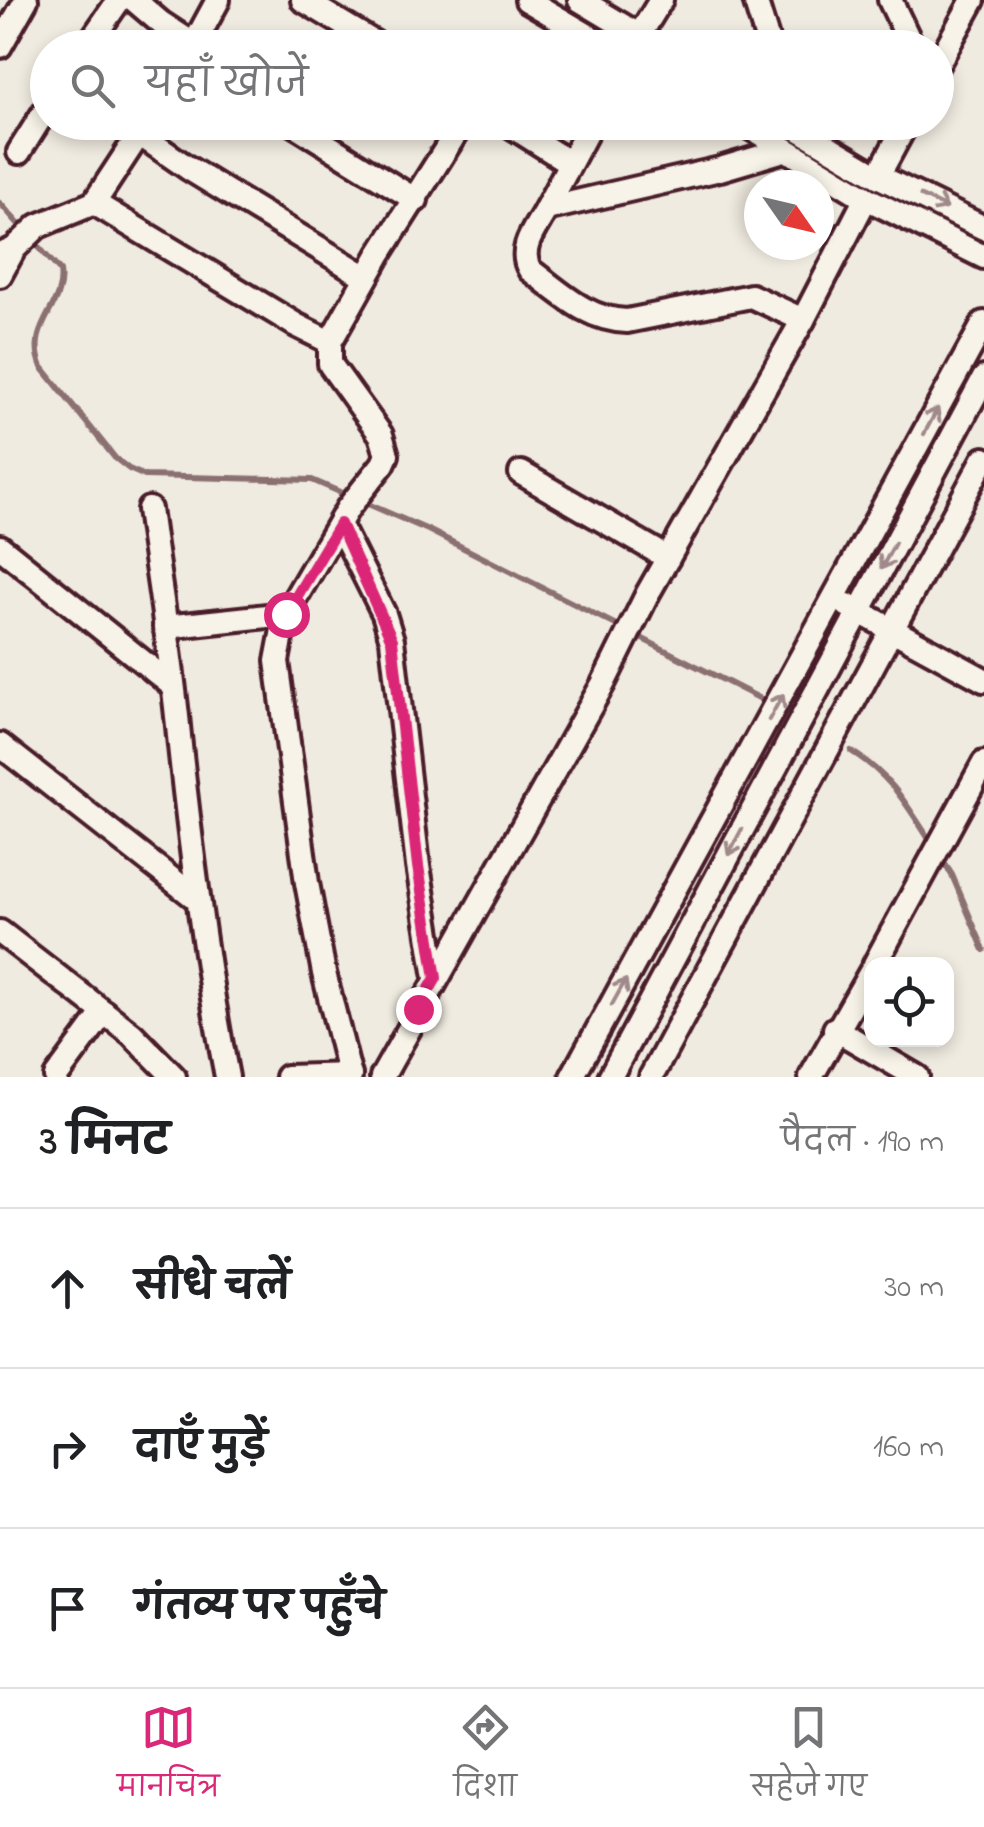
<!DOCTYPE html>
<html lang="hi">
<meta charset="utf-8">
<style>
:root{--surface:#fff;--page:#f6f6f6;--text:#202124;--muted:#757577;--line:#e0e0e0;--accent:#db2777}
body{margin:0;font-family:"Indie Flower","Playpen Sans Deva",sans-serif;background:var(--page);color:var(--text)}
.controls{position:absolute;right:30px;bottom:30px;display:grid;overflow:hidden;border-radius:20px;box-shadow:0 5px 15px #0003}
.controls button{width:90px;height:90px;display:grid;place-items:center;padding:0;border:0;border-bottom:2px solid var(--line);background:var(--surface);color:var(--text);font:50px sans-serif}
.compass{position:absolute;left:744px;top:170px;width:90px;height:90px;border-radius:50%;background:var(--surface);box-shadow:0 5px 15px #0003;rotate:124deg}
.stop{position:absolute;width:30px;height:30px;margin:-22px;border:8px solid #db2777;border-radius:50%;background:#fff}
.stop.end{background:#db2777;border-color:#fff;box-shadow:0 2px 10px #0008}
.list{margin:0;padding:0;list-style:none}
h2{display:flex;justify-content:space-between;align-items:center;height:130px;margin:0;padding:0 40px;font-size:42px}
h2 small{font-size:32px;font-weight:400;color:var(--muted)}
.list li{display:grid;grid-template-columns:65px 1fr auto;gap:30px;align-items:center;box-sizing:border-box;height:160px;padding:0 40px;border-top:2px solid var(--line)}
.list b{display:block;font-size:38px;white-space:nowrap}
.list em{font-size:32px;font-style:normal;color:var(--muted)}
.icon{flex:none;width:55px;height:55px;fill:none;stroke:currentColor;stroke-width:2;stroke-linecap:round;stroke-linejoin:round}
.map{position:relative;flex:none;width:984px;height:1077px;overflow:hidden}
.search{position:absolute;background:var(--surface);box-shadow:0 5px 15px #0003;left:30px;right:30px;top:30px;height:110px;display:flex;align-items:center;gap:25px;box-sizing:border-box;padding:0 35px;border-radius:55px;color:var(--muted);font-size:38px}
.sheet{height:610px;background:var(--surface)}
nav{display:flex;justify-content:space-around;align-items:center;box-sizing:border-box;height:140px;border-top:2px solid var(--line);background:var(--surface);font-size:28px;color:var(--muted)}
nav a{display:grid;justify-items:center;gap:5px}
nav .on{color:var(--accent)}
.map>svg:first-child{display:block}
.lines{fill:none;stroke-linecap:round;stroke-linejoin:round}
.stream{stroke:#8b6f72;stroke-width:6}
.minor-casing{stroke:#4a1f2b;stroke-width:30}
.minor{stroke:#f7f3e8;stroke-width:22}
.oneway{stroke:#a0898a}
.route{stroke:#db2777;stroke-width:12}
</style>
<div class="map">
<svg width="984" height="1077" viewBox="0 0 984 1077">
<rect width="100%" height="100%" fill="#f0ebe0"/>
<filter id="ink" filterUnits="userSpaceOnUse"><feTurbulence type="fractalNoise" baseFrequency=".01" numOctaves="2"/><feDisplacementMap in="SourceGraphic" scale="20" xChannelSelector="R" yChannelSelector="G"/><feConvolveMatrix kernelMatrix="1 2 1 2 8 2 1 2 1" color-interpolation-filters="sRGB"/></filter>
<g filter="url(#ink)">
<g class="lines">
<g class="stream">
<path d="M0,203L60,271C66,307 24,326 42,367L115,458L129,469L145,476L312,480L349,496"/>
<polyline points="361,501 428,530 624,629"/>
<polyline points="635,635 761,699"/>
<path d="M851,751C893,777 908,807 934,847"/>
<polyline points="941,858 952,875 984,950"/>
</g>
<defs>
<g id="minor">
<polyline points="134,0 161,23 193,44"/>
<polyline points="303,0 383,48"/>
<polyline points="527,0 609,48"/>
<polyline points="580,0 660,48"/>
<polyline points="755,0 770,48"/>
<polyline points="890,0 913,48"/>
<polyline points="639,36 661,0"/>
<polyline points="0,46 26,0"/>
<polyline points="86,48 119,0"/>
<polyline points="192,48 218,0"/>
<polyline points="936,67 973,0"/>
<polyline points="290,122 416,200"/>
<polyline points="505,122 570,163"/>
<polyline points="592,122 546,209 720,169 784,150"/>
<polyline points="741,122 866,198 984,257"/>
<polyline points="787,122 878,176 984,228"/>
<polyline points="139,134 188,168 366,277"/>
<polyline points="19,152 48,106"/>
<polyline points="878,176 907,122"/>
<polyline points="94,203 296,325 330,342"/>
<path d="M546,209C536,228 517,249 530,270C561,293 587,320 627,321L751,296L803,320"/>
<polyline points="0,255 14,249 38,226 94,203 147,122"/>
<polyline points="0,275 14,249"/>
<polyline points="521,473 668,558"/>
<path d="M149,509C159,584 172,660 179,736C191,851 205,964 227,1077"/>
<polyline points="339,524 384,614 392,640 418,866 436,978"/>
<polyline points="0,547 173,686"/>
<polyline points="847,605 984,680"/>
<polyline points="165,627 286,614"/>
<polyline points="0,745 197,899"/>
<polyline points="0,932 132,1034 174,1077"/>
<polyline points="875,964 984,763"/>
<polyline points="835,1029 917,1077"/>
<polyline points="56,1077 104,1012"/>
<polyline points="287,1077 350,1075"/>
<polyline points="350,1077 324,973 307,883 277,661 286,614 348,508 383,464 387,455 381,435 330,364 330,342 379,255 463,122"/>
<polyline points="382,1077 603,684 648,593 803,320 866,198"/>
<polyline points="572,1077 984,323"/>
<polyline points="610,1077 984,378"/>
<polyline points="651,1077 984,459"/>
<polyline points="811,1077 872,970"/>
</g>
</defs>
<use href="#minor" class="minor-casing"/>
<use href="#minor" class="minor"/>
</g>
<defs><path id="oneway-shaft" d="M-6 0H5M1.5-3L5.5 0L1.5 3" fill="none" stroke-width="1.6" stroke-linecap="round" stroke-linejoin="round" transform="scale(2.5)"/></defs>
<g class="oneway">
<use href="#oneway-shaft" transform="translate(934 202) rotate(25)"/>
<use href="#oneway-shaft" transform="translate(931 421) rotate(-62)"/>
<use href="#oneway-shaft" transform="translate(888 556) rotate(118)"/>
<use href="#oneway-shaft" transform="translate(776 707) rotate(-61)"/>
<use href="#oneway-shaft" transform="translate(735 842) rotate(118)"/>
<use href="#oneway-shaft" transform="translate(619 992) rotate(-61)"/>
</g>
</g>
<g class="lines" filter="url(#ink)">
<polyline class="route" points="286,614 340,524 392,640 418,866 436,978 418,1009"/>
</g>
</svg>
<div class="controls">
<button><svg class="icon" aria-label="locate" viewBox="0 0 24 24"><circle cx="12" cy="12" r="6"/><path d="M12 2v4M12 18v4M2 12h4M18 12h4"/></svg></button>
</div>
<svg class="compass" viewBox="-18 -18 36 36"><path d="M0-13l5 13h-10z" fill="#e53935"/><path d="M0 13l5-13h-10z" fill="#757577"/></svg>
<div class="stop" style="left:286px;top:614px"></div>
<div class="stop end" style="left:418px;top:1009px"></div>
<div class="search"><svg class="icon" aria-label="search" viewBox="0 0 24 24"><circle cx="10" cy="10" r="6"/><path d="M15 15l6 6"/></svg>यहाँ खोजें</div>
</div>
<section class="sheet">
<h2>3 मिनट<small>पैदल · 190 m</small></h2>
<ul class="list">
<li><svg class="icon" aria-label="ahead" viewBox="0 0 24 24"><path d="M12 20V5M6 11l6-6 6 6"/></svg><div><b>सीधे चलें</b></div><em>30 m</em></li>
<li><svg class="icon" aria-label="right" viewBox="0 0 24 24"><path d="M7 20v-9h11M14 6l5 5-5 5"/></svg><div><b>दाएँ मुड़ें</b></div><em>160 m</em></li>
<li><svg class="icon" aria-label="arrive" viewBox="0 0 24 24"><path d="M6 21V4h12l-3 4 3 4H6"/></svg><div><b>गंतव्य पर पहुँचे</b></div></li>
</ul>
</section>
<nav>
<a class="on"><svg class="icon" aria-label="map" viewBox="0 0 24 24"><path d="M3 6l6-2 6 2 6-2v14l-6 2-6-2-6 2zM9 4v14M15 6v14"/></svg>मानचित्र</a>
<a><svg class="icon" aria-label="directions" viewBox="0 0 24 24"><path d="M12 3l9 9-9 9-9-9zM9 14v-3h6M13 9l2 2-2 2"/></svg>दिशा</a>
<a><svg class="icon" aria-label="saved" viewBox="0 0 24 24"><path d="M7 4h10v16l-5-4-5 4z"/></svg>सहेजे गए</a>
</nav>
